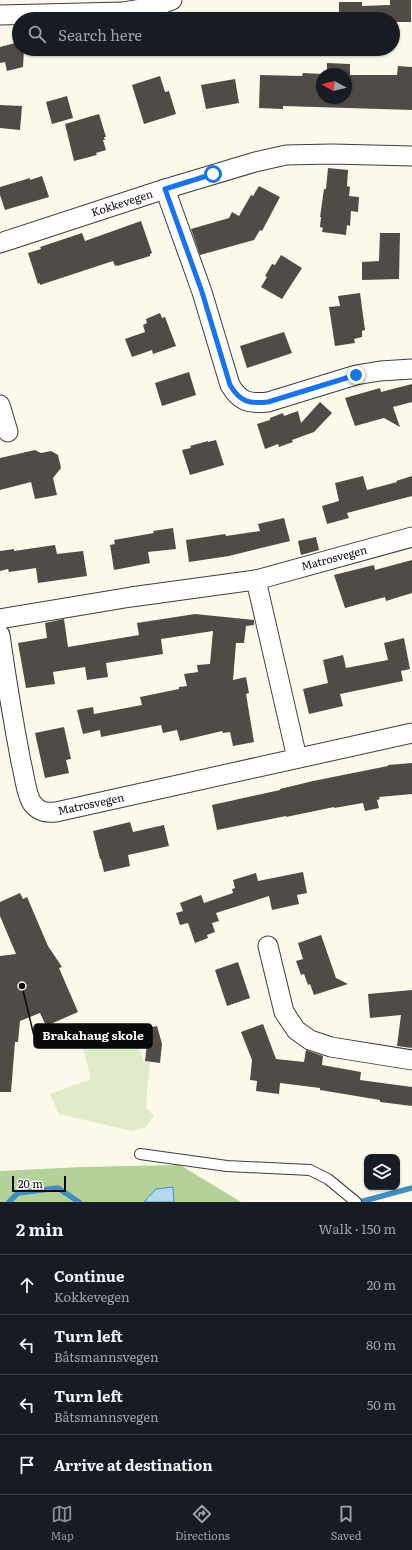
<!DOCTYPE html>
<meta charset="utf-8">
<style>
:root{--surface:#171b24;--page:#242831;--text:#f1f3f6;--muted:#9ea1a6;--line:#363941;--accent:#8c9099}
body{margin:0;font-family:Literata,serif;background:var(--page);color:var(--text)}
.controls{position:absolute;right:12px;bottom:12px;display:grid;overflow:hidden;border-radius:8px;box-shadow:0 1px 3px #0004}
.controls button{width:36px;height:36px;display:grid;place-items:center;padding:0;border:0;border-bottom:1px solid var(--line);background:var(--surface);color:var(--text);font:20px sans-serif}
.compass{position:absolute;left:316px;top:68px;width:36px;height:36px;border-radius:50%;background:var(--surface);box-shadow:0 1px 3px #0004;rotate:278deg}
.scale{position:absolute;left:12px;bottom:10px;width:54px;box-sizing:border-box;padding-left:4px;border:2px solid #0a0a0a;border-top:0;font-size:11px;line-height:14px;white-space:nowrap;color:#0a0a0a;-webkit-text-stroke:3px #fff;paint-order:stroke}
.stop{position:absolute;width:12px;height:12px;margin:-9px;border:3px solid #1a73e8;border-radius:50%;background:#fff}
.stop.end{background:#1a73e8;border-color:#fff;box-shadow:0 1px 4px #0008}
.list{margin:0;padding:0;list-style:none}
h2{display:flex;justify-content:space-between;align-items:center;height:52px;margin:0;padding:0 16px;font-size:17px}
h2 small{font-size:13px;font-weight:400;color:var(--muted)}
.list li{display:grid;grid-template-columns:26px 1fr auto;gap:12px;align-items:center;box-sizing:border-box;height:60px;padding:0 16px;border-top:1px solid var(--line)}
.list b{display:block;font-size:15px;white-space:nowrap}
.list p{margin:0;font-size:13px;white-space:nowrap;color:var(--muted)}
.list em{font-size:13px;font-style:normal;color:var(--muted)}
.icon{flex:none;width:22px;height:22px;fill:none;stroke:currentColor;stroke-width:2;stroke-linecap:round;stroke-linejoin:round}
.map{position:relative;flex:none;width:412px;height:1202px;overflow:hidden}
.search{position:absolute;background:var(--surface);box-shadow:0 1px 3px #0004;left:12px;right:12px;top:12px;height:44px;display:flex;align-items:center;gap:10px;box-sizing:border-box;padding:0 14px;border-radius:22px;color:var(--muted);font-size:15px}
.sheet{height:292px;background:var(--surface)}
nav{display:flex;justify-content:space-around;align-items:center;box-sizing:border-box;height:56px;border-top:1px solid var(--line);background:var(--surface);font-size:11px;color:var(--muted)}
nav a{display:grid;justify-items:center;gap:2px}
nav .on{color:var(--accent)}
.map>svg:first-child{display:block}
.forest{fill:#b3d199}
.pitch{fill:#dfebc9}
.water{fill:#b4d9ee;stroke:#438ebd}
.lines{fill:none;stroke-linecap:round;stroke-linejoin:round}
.stream{stroke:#438ebd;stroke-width:5.5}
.building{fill:#514b48}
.lane-casing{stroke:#3d3d3d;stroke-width:12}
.street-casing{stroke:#3d3d3d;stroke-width:21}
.lane{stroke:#fff;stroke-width:10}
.street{stroke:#fff;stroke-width:19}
.route{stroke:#1a73e8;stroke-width:5}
.labels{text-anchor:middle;stroke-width:4;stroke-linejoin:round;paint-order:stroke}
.street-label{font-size:11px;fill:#0a0a0a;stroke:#fff}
.leader{fill:none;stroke:#0a0a0a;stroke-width:1.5}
.callout-dot{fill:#0a0a0a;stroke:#fff;stroke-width:1.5}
.callout{fill:#0a0a0a;stroke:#0a0a0a;stroke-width:1.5}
.callout-label{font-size:12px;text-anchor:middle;font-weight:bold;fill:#fff}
</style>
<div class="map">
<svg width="412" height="1202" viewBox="0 0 412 1202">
<rect width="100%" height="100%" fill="#fdf9ea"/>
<polygon class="forest" points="180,1165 241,1202 174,1202 173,1187 156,1189 144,1202 0,1202 0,1171 82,1167"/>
<polygon class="pitch" points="134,1032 144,1062 150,1062 147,1090 146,1108 154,1116 146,1127 132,1131 59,1114 50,1094 91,1079 83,1048"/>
<polygon class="water" points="173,1187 174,1202 144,1202 156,1189"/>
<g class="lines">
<g class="stream">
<polyline points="9,1202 18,1193 58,1188 79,1202"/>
<polyline points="360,1202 412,1188"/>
</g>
</g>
<g class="building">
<polygon points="390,0 411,0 411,22 393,22 393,19 339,19 339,2 362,2 362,6 390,5"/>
<polygon points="19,42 19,49 24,49 23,67 7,71 5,62 0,63 0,47"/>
<polygon points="327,63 350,64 350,75 397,75 398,66 412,67 412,110 283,106 283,109 259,108 260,75 302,76 303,73 324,74 322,74 322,98 346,98 346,74 327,74"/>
<polygon points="160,76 165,92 169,91 176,114 144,124 132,85"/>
<polygon points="235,79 239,103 206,109 201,85"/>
<polygon points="67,96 73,118 52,124 46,102"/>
<polygon points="0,105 22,106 20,130 0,128"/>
<polygon points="99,114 106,137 104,137 105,140 103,140 106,150 96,153 97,155 74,161 65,124"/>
<polygon points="328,168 348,170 347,186 350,187 349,196 359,197 358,212 351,211 350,226 347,225 346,235 322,232 323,228 320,227 321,217 320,217 324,189 326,189"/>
<polygon points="42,176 49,197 5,210 0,195 0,187 30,178 30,180"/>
<polygon points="259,186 280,197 262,231 260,230 254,240 200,255 191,229 229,218 232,212 239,216 251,195 253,196"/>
<polygon points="141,221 152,253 150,254 150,256 117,266 117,265 115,266 113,261 40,285 40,283 38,284 28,253 41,249 40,247 82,233 85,241"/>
<polygon points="380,233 400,233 399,279 362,280 362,262 379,261"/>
<polygon points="281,255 302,268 282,299 261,287 267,277 265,276 272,264 275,265"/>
<polygon points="360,293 365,330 362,331 362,337 354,339 355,343 335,346 329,307 340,306 338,296"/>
<polygon points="160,313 162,318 165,317 176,346 153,354 152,350 132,357 125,339 145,332 143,325 147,323 146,319"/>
<polygon points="284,332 292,353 247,368 240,346"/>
<polygon points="189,372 196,395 162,406 155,383"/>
<polygon points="412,384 412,402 393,407 400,427 384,418 355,426 345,398 380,388 381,392"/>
<polygon points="320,402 332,413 314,432 292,440 293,442 279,447 278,444 265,449 257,424 270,420 270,418 283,413 284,416 298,411 301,423"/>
<polygon points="216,440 224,465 190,475 182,450 191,448 190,446 208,441 208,442"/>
<polygon points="35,450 41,453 51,451 58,455 61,468 53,478 57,495 35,499 31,482 0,490 0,458"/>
<polygon points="363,476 367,490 397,482 396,481 412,476 412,496 347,513 349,518 327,524 322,506 339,501 335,483"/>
<polygon points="284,518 290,541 229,556 189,562 186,540 225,534 226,536 260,531 258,524"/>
<polygon points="173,528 176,549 148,552 150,563 114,570 110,545 115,544 114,540 154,533 153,531"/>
<polygon points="316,537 319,550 301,555 298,541"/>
<polygon points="55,545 57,554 83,551 87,576 38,583 36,568 9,572 8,569 0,571 0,551 14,549 14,551"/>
<polygon points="412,560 412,593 386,601 385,597 345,608 334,575 374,565 375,570"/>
<polygon points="195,614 254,620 254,625 246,626 244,643 236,643 233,680 246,677 249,693 246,694 254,742 233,746 230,732 223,733 222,731 180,741 177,730 163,733 161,725 101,737 100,730 83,734 77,710 93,707 94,714 142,705 140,697 179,689 179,687 187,686 184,674 198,672 197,665 210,664 213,631 161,639 163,654 106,663 108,677 87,680 85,667 53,672 55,684 26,688 18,643 47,638 45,623 64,619 68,647 139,635 137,623"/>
<polygon points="404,638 410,669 401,671 403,681 340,694 343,706 309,714 303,689 328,683 323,660 343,655 346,668 388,660 384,643"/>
<polygon points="64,727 71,759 66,760 69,773 45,778 35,733"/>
<polygon points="412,763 412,794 379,797 380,799 377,800 379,808 365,811 363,803 334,808 334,807 286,817 286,816 217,830 212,805 280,790 280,789 313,781 388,766 388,765"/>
<polygon points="130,822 133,832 164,825 169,846 128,855 130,866 104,872 101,859 100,859 93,831"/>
<polygon points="303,872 307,893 297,895 299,904 272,910 269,896 216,913 219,921 212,923 215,932 207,935 208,938 195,943 188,923 180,925 176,913 183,911 180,903 201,895 204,903 233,893 232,889 235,888 233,880 256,873 258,881"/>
<polygon points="20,893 23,899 27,897 48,946 62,967 59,968 78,1012 46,1026 40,1013 20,1021 18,1042 15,1042 11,1092 0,1092 0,956 16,954 0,916 0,902"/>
<polygon points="321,935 336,978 348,984 314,995 310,984 308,985 304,974 301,975 296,961 303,959 298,943"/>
<polygon points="238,962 250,998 227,1006 215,970"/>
<polygon points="412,990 412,1048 397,1046 401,1015 370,1018 368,994"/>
<polygon points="263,1024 276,1059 304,1062 306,1050 323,1056 322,1065 361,1072 360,1080 412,1087 412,1106 380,1102 380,1100 320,1090 320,1088 280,1083 279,1094 256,1091 257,1081 250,1080 252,1060 241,1032"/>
<polygon points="157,1026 162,1044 160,1063 145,1061 147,1044 143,1029"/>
</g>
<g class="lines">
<defs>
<polyline id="lane" points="140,1154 227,1166 310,1170 328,1179 356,1202"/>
<g id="street">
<polyline points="0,15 123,12 154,7 172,0"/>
<path d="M165,189L202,292L230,385C240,402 249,404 268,402L356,375L380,371L412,369"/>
<polyline points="0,243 165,189 255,162 286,155 332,154 412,156"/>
<polyline points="0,405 8,432"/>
<polyline points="256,580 412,537"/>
<polyline points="0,619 131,597 256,580 297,758"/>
<path d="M0,635C6,678 13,720 21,762C24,773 26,794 32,803C39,812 46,813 56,812L412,733"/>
<polyline points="268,946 284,1012 296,1030 310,1040 331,1047 412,1060"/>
</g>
</defs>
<use href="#lane" class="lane-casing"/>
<use href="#street" class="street-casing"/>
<use href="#lane" class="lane"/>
<use href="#street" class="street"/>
</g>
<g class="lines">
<path class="route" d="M213,174L165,189L202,292L230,385C240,402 249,404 268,402L356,375"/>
</g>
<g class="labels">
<g class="street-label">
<text transform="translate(122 203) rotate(-18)" y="4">Kokkevegen</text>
<text transform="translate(334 558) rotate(-15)" y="4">Matrosvegen</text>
<text transform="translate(91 804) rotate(-12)" y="4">Matrosvegen</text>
</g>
</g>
<path class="leader" d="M22 986L34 1036"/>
<circle class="callout-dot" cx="22" cy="986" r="4"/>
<rect class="callout" x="34" y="1024" width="118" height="24" rx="4"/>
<g class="callout-label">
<text x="93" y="1040">Brakahaug skole</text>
</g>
</svg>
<div class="controls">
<button><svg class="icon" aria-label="layers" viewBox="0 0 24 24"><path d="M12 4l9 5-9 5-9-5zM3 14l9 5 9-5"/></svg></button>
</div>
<svg class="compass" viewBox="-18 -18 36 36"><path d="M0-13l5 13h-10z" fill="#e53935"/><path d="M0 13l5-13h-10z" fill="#9ea1a6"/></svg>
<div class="scale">20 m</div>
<div class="stop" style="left:213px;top:174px"></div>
<div class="stop end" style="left:356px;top:375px"></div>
<div class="search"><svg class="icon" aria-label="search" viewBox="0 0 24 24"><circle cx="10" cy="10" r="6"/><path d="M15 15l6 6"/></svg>Search here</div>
</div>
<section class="sheet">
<h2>2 min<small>Walk · 150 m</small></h2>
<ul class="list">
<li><svg class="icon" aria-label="ahead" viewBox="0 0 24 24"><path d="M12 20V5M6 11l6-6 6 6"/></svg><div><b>Continue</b><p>Kokkevegen</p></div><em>20 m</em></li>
<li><svg class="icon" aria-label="left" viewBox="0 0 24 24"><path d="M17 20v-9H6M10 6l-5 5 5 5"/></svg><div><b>Turn left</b><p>Båtsmannsvegen</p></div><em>80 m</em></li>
<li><svg class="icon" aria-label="left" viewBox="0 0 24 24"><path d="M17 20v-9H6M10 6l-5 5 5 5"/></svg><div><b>Turn left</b><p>Båtsmannsvegen</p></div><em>50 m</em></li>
<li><svg class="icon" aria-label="arrive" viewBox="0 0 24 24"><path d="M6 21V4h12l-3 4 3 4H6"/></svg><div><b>Arrive at destination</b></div></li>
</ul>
</section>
<nav>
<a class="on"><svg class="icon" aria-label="map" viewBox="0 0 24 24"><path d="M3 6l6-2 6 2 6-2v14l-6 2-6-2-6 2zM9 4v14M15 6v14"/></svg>Map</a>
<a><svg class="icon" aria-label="directions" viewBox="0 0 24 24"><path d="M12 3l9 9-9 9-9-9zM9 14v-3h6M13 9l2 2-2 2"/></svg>Directions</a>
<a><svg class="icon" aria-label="saved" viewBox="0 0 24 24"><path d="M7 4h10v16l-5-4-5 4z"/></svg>Saved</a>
</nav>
